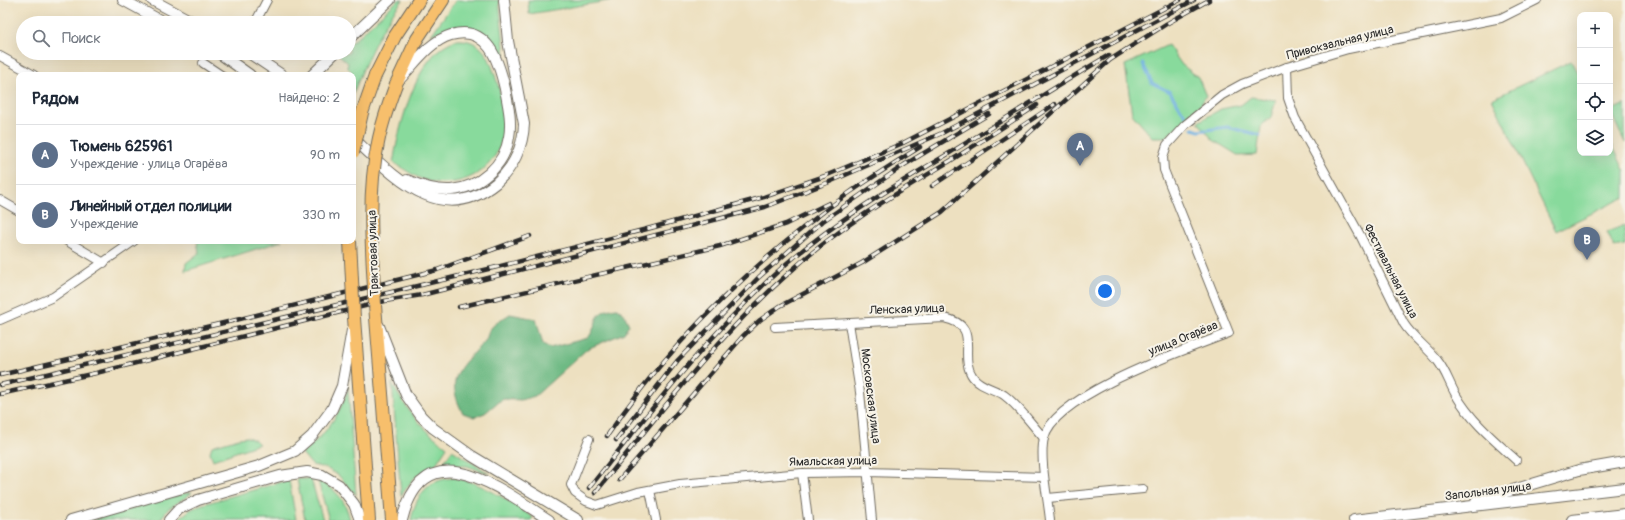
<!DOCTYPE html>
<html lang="ru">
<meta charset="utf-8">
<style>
:root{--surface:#fff;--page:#f6f6f7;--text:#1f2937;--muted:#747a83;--line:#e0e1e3;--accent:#1f6fb2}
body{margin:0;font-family:Pangolin,sans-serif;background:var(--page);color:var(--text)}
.controls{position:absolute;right:12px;top:12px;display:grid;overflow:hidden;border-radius:8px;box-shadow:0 4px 16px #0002}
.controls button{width:36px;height:36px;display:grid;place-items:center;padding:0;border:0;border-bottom:1px solid var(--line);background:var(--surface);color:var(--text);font:20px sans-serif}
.you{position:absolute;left:1105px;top:291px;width:14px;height:14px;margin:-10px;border:3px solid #fff;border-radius:50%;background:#1a73e8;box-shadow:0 0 0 6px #1a73e833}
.badge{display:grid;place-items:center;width:26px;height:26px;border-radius:50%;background:var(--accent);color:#fff;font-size:13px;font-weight:700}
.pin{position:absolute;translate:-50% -33px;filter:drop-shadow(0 1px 2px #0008)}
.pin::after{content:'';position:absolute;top:21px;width:14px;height:12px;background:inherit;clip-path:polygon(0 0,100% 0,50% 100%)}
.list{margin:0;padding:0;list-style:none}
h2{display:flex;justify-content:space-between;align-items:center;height:52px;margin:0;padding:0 16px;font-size:17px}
h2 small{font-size:13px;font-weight:400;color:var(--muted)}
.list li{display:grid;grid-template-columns:26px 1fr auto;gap:12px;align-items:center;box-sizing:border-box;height:60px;padding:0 16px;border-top:1px solid var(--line)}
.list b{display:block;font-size:15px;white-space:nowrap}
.list p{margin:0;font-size:13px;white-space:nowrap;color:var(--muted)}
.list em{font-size:13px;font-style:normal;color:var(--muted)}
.icon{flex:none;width:22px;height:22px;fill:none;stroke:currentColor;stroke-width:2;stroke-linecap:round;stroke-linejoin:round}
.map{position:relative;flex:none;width:1625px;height:520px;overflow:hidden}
.search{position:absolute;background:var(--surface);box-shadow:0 4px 16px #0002;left:16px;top:16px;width:340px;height:44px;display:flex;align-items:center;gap:10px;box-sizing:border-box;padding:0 14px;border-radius:22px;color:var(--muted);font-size:15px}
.panel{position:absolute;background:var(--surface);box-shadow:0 4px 16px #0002;left:16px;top:72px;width:340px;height:172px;border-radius:8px}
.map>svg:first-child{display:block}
.green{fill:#88da9c;stroke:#5a8264}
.forest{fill:#6eba84;stroke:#4c7258}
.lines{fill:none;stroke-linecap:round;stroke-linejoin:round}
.stream{stroke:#6db0e2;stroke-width:3}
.minor-casing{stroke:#6f6a5f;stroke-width:10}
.tertiary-casing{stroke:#6f6a5f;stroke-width:12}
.primary-casing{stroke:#6f6a5f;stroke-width:14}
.minor{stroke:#fff;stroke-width:8}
.tertiary{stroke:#fff;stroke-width:10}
.primary{stroke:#f7bf6c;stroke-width:12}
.rail-casing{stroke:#2b2b2b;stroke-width:4.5}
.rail{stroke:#f7f3e8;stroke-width:3;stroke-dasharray:9;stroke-linecap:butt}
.primary-bridge-casing{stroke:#6f6a5f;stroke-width:14;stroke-linecap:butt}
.primary-bridge{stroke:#f7bf6c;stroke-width:12}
.labels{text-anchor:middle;stroke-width:4;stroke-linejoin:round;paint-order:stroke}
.street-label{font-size:12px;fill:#2b2b2b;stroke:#f7f3e8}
</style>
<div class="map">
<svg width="1625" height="520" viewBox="0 0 1625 520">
<rect width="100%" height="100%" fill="#f7f3e8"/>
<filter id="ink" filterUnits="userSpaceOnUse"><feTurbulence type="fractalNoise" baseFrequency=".025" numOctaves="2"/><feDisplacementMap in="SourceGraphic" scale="8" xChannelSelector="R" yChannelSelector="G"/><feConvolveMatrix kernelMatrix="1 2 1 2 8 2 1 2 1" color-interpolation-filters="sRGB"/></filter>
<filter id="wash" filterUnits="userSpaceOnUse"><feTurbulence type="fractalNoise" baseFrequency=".012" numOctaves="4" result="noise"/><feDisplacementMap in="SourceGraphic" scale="16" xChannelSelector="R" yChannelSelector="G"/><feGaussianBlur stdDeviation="0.9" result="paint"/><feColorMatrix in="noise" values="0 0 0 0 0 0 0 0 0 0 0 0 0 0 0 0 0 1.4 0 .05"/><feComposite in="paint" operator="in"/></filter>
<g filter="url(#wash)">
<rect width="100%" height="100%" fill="#ede0c0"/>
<g class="green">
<path d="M398,0H403C380,27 366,61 353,94V75H350L352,72L347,67L348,63L339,55L349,53V45Z"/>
<path d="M456,0H499L505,55H502C486,24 462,20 431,35Z"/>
<polygon points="528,0 614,0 529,14"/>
<path d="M457,40C472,39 482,46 489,59C497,79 505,104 504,127C502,166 466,190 428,181C416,178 404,169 393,162L394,158C400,123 418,49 457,40Z"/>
<polygon points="1168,45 1182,65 1198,77 1206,96 1200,106 1166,137 1152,137 1132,114 1125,65"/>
<polygon points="1571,61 1580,78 1580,153 1610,153 1610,140 1625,172 1625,197 1556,231 1492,99"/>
<polygon points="1251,97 1276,100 1271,117 1261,126 1257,155 1239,156 1213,140 1198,122 1221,109 1241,105"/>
<polygon points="1625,104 1625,143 1610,111"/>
<polygon points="1625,225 1625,245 1614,247 1607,232"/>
<polygon points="197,241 282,241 185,271 186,263 199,253"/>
<path d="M392,383C406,410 423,430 447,447L434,467L423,471L413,479L401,496Z"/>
<path d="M348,388L356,495L339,476L326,468L312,465L302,453C324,436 340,416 348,388Z"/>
<polygon points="247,437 255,440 259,444 213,460 210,452 212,446 239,438"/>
<polygon points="452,450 490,474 467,466 442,465"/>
<path d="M454,478C483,482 509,502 533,517L531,520H411C416,495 428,479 454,478Z"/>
<polygon points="297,479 311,479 323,520 305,520"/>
<polygon points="289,480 296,520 177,520 190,510 200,505"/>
<path d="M318,481C336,488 346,501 350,520H329Z"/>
<polygon points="186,493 192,493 168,509 160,520 91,520"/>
</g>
<path class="forest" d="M617,308L624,314L629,325L624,333L587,349L535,396L521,400L504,399L498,402L485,413L474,417L463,413C443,377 462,366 485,341C488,337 488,330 492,327C496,322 504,318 510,314L536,319L543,344L550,348L588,338C600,323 591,311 617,308Z"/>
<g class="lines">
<g class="stream">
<polyline points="1143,64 1152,83 1170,92 1185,115"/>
<polyline points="1193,129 1199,131 1227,127 1260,135"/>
</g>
</g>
</g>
<g filter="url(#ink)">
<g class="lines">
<defs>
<g id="minor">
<polyline points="255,23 267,0"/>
<polyline points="0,56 34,75"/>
<polyline points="203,63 221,75"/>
<path d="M1287,67L1288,98L1295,118L1360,235L1404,324C1413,338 1427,347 1437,360C1446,371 1449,383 1456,395C1471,421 1494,440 1516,460"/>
<polyline points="0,200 19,211"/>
<polyline points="67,241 104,263"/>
<polyline points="0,320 53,297 134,241"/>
<polyline points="849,323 860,392 872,520"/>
<path d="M775,327L944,318C983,326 957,355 973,377C980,387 995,389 1004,395C1020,407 1031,424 1044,438"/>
<polyline points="589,439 571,485 575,493 586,501 597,505 638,492 680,484 802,473 868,472 1044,477"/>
<polyline points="802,473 808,520"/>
<polyline points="650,490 656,520"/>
<polyline points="1048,498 1143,489"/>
<path d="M1050,520C1048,499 1039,458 1044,438C1054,394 1188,349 1229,333L1164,170L1163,157L1167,145L1185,125L1222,95L1242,84L1287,67L1348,49L1501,18L1537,0"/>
</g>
<g id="tertiary">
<polyline points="123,0 165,23"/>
<polyline points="152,0 195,23"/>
<polyline points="349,39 390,0"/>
<polyline points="219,53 250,75"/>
<polyline points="249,53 282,75"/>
<polyline points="312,75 335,53"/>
<path d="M401,78C415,63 430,41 451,35C488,24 499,62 505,89C508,105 512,121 509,137C505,165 479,188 451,190C436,191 421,186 407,180"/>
<path d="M353,138C393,175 440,229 496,183C513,168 523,147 524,124L508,41L504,0"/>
<polyline points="379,326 406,395 421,416 433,428 472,456 578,520"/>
<polyline points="1476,501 1579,470 1625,462"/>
<polyline points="71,520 259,466 295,451 312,436 332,409 342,386 352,330"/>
<polyline points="169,520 179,509 198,500 280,476 307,472 322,475 339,485 354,504 360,520"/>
<path d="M402,520C425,428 502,490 549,520"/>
<polyline points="1354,520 1625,488"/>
<polyline points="1572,520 1625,514"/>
</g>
<g id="primary">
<polyline points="375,76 395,36 419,0"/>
<polyline points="396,84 417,39 443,0"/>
<polyline points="375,305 392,520"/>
<polyline points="354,318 369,520"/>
</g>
</defs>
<use href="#minor" class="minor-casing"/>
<use href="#tertiary" class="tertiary-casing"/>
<use href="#primary" class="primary-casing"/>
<use href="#minor" class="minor"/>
<use href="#tertiary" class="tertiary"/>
<use href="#primary" class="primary"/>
<defs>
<g id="rail">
<polyline points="932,186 1055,104"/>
<polyline points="459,307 720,246 786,224 829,203"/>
<polyline points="0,375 232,321 437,270 530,236"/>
<polyline points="0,385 497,267 647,229 764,197 825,176 903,143 1180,0"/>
<polyline points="0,394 96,373 385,301 422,295 765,207 827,183 942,133 1194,0"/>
<path d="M607,436C671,341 756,260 849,193C872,177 896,162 920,147"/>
<polyline points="616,440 678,360 759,277 823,221 904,165 989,114"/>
<polyline points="619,480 743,336 760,320 780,306 862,263 942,212 1110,60 1166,24 1209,0"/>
<path d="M589,488C651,410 711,331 786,264C836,221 892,187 948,154C1002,121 1055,87 1109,55"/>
<path d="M595,493C657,416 717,337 791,271C839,227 895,194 950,161C979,143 1008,124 1037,105"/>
</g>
</defs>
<use href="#rail" class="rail-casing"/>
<use href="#rail" class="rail"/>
<defs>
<g id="primary-bridge">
<polyline points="353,153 362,113 375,76"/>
<polyline points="350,241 354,318"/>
<path d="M375,305C372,251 367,196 378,143C382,122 389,103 396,84"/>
</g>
</defs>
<use href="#primary-bridge" class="primary-bridge-casing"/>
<use href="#primary-bridge" class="primary-bridge"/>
</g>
</g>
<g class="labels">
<g class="street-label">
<text transform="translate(1340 42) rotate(-14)" y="4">Привокзальная улица</text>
<text transform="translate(373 253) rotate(-92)" y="4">Трактовая улица</text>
<text transform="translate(1391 271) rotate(63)" y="4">Фестивальная улица</text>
<text transform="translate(907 309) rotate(-2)" y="4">Ленская улица</text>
<text transform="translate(1183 338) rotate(-22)" y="4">улица Огарёва</text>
<text transform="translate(871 396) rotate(83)" y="4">Московская улица</text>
<text transform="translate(833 461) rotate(-1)" y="4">Ямальская улица</text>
<text transform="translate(1488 491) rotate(-7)" y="4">Запольная улица</text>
</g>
</g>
</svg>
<div class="controls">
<button>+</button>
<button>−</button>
<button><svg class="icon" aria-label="locate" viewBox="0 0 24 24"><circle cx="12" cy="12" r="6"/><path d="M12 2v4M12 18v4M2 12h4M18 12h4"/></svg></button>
<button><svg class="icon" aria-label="layers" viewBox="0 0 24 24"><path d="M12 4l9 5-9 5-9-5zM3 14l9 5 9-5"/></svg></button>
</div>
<div class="you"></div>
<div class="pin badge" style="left:1080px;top:166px;background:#5c6f8a">A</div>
<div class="pin badge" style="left:1587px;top:260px;background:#5c6f8a">B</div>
<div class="search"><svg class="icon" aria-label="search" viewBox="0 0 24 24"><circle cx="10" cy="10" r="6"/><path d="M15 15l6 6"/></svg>Поиск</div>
<section class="panel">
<h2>Рядом<small>Найдено: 2</small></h2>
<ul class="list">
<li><span class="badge" style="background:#5c6f8a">A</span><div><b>Тюмень 625961</b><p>Учреждение · улица Огарёва</p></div><em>90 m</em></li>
<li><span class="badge" style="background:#5c6f8a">B</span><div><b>Линейный отдел полиции</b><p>Учреждение</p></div><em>330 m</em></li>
</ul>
</section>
</div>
